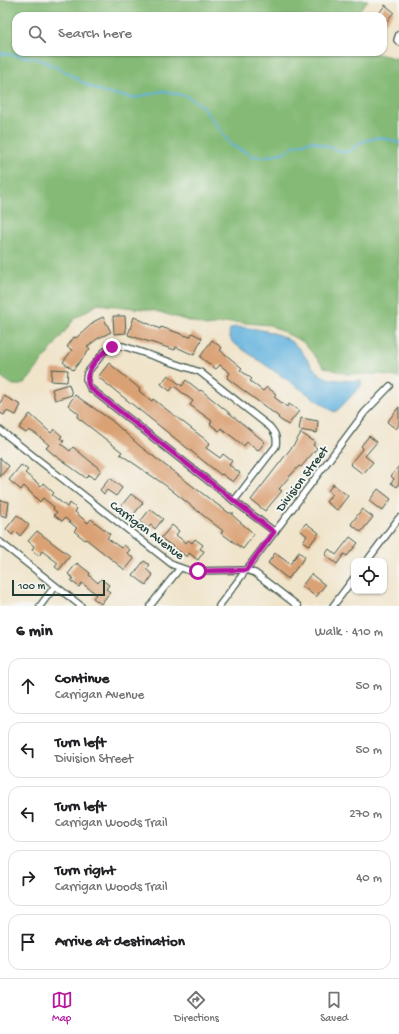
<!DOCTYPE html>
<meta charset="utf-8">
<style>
:root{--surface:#fff;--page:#f2f2f2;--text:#202124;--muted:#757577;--line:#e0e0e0;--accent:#b5179e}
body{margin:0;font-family:"Gochi Hand",sans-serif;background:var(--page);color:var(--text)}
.controls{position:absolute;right:12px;bottom:12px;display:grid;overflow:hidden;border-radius:8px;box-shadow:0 1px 3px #0004}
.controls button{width:36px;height:36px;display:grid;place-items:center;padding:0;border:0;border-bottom:1px solid var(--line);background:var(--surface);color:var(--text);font:20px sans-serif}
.scale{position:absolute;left:12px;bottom:10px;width:93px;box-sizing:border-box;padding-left:4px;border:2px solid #1f3d34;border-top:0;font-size:11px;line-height:14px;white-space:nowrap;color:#1f3d34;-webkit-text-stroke:3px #f6f6f2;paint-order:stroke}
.stop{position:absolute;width:12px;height:12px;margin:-9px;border:3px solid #b5179e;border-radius:50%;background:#fff}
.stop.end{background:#b5179e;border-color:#fff;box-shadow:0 1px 4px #0008}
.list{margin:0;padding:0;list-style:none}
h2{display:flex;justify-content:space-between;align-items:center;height:52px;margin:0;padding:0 16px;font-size:17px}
h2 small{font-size:13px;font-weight:400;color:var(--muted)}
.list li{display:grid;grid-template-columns:26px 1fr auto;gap:12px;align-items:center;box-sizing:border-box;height:56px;margin:0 8px 8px;padding:0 8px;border:1px solid var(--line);border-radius:12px}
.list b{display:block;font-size:15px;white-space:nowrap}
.list p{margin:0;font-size:13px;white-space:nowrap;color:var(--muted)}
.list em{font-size:13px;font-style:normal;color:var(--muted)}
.icon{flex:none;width:22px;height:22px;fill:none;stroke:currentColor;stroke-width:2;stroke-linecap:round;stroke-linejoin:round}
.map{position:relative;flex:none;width:399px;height:606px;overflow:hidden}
.search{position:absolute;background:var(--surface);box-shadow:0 1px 3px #0004;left:12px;right:12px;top:12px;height:44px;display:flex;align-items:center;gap:10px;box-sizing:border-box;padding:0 14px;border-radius:12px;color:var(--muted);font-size:15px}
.sheet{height:372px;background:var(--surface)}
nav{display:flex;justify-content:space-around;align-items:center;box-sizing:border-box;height:56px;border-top:1px solid var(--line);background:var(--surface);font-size:11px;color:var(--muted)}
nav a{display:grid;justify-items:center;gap:2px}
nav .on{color:var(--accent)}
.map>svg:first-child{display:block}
.forest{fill:#84ba76;stroke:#527c55}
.water{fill:#64b2de;stroke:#427889}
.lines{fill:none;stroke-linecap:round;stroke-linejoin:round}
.stream{stroke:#64b2de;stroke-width:2}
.building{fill:#daa175}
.minor-casing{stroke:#3e564a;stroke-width:8}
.minor{stroke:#fff;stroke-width:5.5}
.route{stroke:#b5179e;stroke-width:5}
.labels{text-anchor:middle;stroke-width:4;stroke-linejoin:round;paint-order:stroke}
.street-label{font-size:13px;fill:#1f3d34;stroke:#f6f6f2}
</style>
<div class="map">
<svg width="399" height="606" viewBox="0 0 399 606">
<rect width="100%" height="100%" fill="#f6f6f2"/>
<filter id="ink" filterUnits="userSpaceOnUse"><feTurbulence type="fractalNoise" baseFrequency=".025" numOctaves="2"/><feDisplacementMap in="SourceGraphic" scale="8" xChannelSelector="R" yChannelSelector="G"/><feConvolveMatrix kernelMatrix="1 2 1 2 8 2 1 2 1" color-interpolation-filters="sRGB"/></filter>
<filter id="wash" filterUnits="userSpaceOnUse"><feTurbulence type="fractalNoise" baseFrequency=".012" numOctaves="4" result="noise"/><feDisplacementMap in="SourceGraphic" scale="16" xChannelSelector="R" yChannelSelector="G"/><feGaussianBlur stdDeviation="0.9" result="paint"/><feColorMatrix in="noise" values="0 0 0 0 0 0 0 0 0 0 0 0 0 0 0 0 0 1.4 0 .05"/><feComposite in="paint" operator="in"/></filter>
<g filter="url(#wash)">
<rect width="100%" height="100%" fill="#f0e4ca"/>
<polygon class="forest" points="0,0 368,0 354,16 16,16 16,52 369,52 399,59 399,378 380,374 347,374 324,367 303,342 270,325 232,322 206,326 152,310 98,304 75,318 28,380 21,385 13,385 0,376"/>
<path class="water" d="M235,327C257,328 286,332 300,350C308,359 314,372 325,377C332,381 352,380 361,381V386L338,410L334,412L232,342L229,335L230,329Z"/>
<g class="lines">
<polyline class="stream" points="0,53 39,59 66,72 87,85 106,93 134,98 162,91 187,96 202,106 231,145 253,156 264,157 285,152 296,145 312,141 343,152 350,151 361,142 380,137 399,143"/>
</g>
<g id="blocks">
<g class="building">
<polygon points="385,5 394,12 386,22 383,19 383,16 377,16"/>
<polygon points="113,316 125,316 126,333 114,334"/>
<polygon points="103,317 111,332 97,339 87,347 90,349 73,370 63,362 72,350 67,347 74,337 76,338 93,323 93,322"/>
<polygon points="134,317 160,329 161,327 190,337 192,333 202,338 194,355 176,347 175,350 128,335"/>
<polygon points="212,340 222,348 220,350 242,368 240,370 252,379 250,381 263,391 267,387 276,394 274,397 287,407 289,404 299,411 288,425 278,418 279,417 227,378 230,373 220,365 216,369 200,357"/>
<polygon points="109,363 140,389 139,391 152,401 153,399 210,443 206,448 220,458 223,454 232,461 229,465 240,473 233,482 222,474 221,475 98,377"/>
<polygon points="52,369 68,370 67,382 51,381"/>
<polygon points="168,375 182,386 186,380 200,391 201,390 265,442 258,451 247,442 244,446 221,428 219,431 210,424 212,421 190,405 193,401 174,386 170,391 161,384"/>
<polygon points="69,384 72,395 55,400 52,389"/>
<polygon points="75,395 111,420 141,447 211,500 229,513 234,513 232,515 254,534 243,549 221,533 223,531 165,485 120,454 122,452 77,417 79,414 68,405"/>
<polygon points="4,396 21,405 16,415 6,411 4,415 0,413 0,403"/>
<polygon points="399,407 399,425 396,429 387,422"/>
<polygon points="30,414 51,433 54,429 62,436 60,438 64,441 61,444 70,451 73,447 101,470 94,479 89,475 86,478 53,454 46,448 49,445 36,434 29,430 26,433 19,428"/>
<polygon points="301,418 318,421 317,433 299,430"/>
<polygon points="301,433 315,442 313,445 317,448 301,467 299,466 290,476 279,489 282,491 265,511 251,500 295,443"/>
<polygon points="369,436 377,442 365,456 373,462 363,474 350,464 363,448 361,446"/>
<polygon points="0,458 9,466 0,477"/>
<polygon points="21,465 28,470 25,473 41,486 43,483 54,493 52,495 67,507 70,503 77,509 75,512 88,523 91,519 110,534 107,538 121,548 124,545 130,550 127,553 134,559 125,570 86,539 85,540 74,531 77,528 65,518 62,521 54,515 57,512 53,509 54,507 43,498 40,502 24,486 21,490 9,480"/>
<polygon points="399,466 399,483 397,487 391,483 394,479 391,476"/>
<polygon points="110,478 122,488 116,496 107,490 104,494 100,490"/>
<polygon points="333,484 348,496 337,510 326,502 332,494 328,491"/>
<polygon points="378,489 391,499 382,511 369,501"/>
<polygon points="131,494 143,503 133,515 121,506"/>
<polygon points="0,500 9,502 7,517 0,515"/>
<polygon points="150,509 163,519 155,529 151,525 148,528 140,522"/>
<polygon points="362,509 373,517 361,532 351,524"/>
<polygon points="17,515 29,525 20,536 15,531 12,535 6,529"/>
<polygon points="306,523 319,533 309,546 303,541 307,536 300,530"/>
<polygon points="172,525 179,531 176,535 186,543 188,540 192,543 195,539 203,545 200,549 204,551 198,560 189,553 187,557 161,538"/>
<polygon points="37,531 70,556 59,570 55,567 58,563 42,551 39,556 32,550 34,546 28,541"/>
<polygon points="350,537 358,543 347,556 344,554 337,564 325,555 329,549 336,555"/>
<polygon points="299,552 305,557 288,579 268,563 275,553 290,564"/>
<polygon points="144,561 150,565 146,569 153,575 146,585 133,575"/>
<polygon points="77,563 90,573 89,575 98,583 101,579 109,585 106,589 110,592 101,604 93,598 96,594 82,583 79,587 71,581 73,578 68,574"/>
<polygon points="311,574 325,585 316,597 302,586"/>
</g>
</g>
</g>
<g filter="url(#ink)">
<use href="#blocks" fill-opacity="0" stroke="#3e564a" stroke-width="1"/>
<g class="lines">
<defs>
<g id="minor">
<polyline points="399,34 397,40 399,42"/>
<path d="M123,346L200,372L270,427C276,434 277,437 276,446L234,501L90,388L86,379L87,373L104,352L112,347Z"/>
<polyline points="0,430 173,565 190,571 246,570 255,573 298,606"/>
<polyline points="234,501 275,532"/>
<polyline points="0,542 81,606"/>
<polyline points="367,561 399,518"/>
<polyline points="40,606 55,586"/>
<polyline points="150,606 180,568"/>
<polyline points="219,606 365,412 390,386"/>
<polyline points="333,606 354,578"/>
</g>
</defs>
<use href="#minor" class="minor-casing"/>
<use href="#minor" class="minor"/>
</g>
</g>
<g class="lines" filter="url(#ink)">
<path class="route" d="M112,347C99,355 81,373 90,388L274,532L246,570L198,571"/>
</g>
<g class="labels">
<g class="street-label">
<text transform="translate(301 478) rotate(-53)" y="5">Division Street</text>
<text transform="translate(148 529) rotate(37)" y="5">Carrigan Avenue</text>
</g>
</g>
</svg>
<div class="controls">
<button><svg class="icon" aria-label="locate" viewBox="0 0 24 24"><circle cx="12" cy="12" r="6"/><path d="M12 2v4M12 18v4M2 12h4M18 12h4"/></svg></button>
</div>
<div class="scale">100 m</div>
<div class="stop" style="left:198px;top:571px"></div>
<div class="stop end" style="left:112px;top:347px"></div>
<div class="search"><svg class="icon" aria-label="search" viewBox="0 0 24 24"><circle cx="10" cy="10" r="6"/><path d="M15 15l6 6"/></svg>Search here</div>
</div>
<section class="sheet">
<h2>6 min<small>Walk · 410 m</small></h2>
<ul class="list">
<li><svg class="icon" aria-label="ahead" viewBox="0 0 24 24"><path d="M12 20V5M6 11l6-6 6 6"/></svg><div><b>Continue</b><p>Carrigan Avenue</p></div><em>50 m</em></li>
<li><svg class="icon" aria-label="left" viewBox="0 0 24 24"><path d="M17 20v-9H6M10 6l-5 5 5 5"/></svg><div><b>Turn left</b><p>Division Street</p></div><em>50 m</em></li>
<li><svg class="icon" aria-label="left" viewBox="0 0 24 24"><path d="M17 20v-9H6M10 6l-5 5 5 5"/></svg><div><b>Turn left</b><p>Carrigan Woods Trail</p></div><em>270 m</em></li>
<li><svg class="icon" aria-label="right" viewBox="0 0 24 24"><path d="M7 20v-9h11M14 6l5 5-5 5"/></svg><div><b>Turn right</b><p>Carrigan Woods Trail</p></div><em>40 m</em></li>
<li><svg class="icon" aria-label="arrive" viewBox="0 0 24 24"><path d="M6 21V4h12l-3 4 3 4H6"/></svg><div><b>Arrive at destination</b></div></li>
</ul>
</section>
<nav>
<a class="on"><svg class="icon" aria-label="map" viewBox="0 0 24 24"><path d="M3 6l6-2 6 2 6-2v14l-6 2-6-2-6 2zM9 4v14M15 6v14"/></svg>Map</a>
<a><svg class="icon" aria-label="directions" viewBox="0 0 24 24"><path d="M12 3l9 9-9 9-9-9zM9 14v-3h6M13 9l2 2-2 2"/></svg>Directions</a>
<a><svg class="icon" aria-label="saved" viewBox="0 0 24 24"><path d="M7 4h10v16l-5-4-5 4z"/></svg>Saved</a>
</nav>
